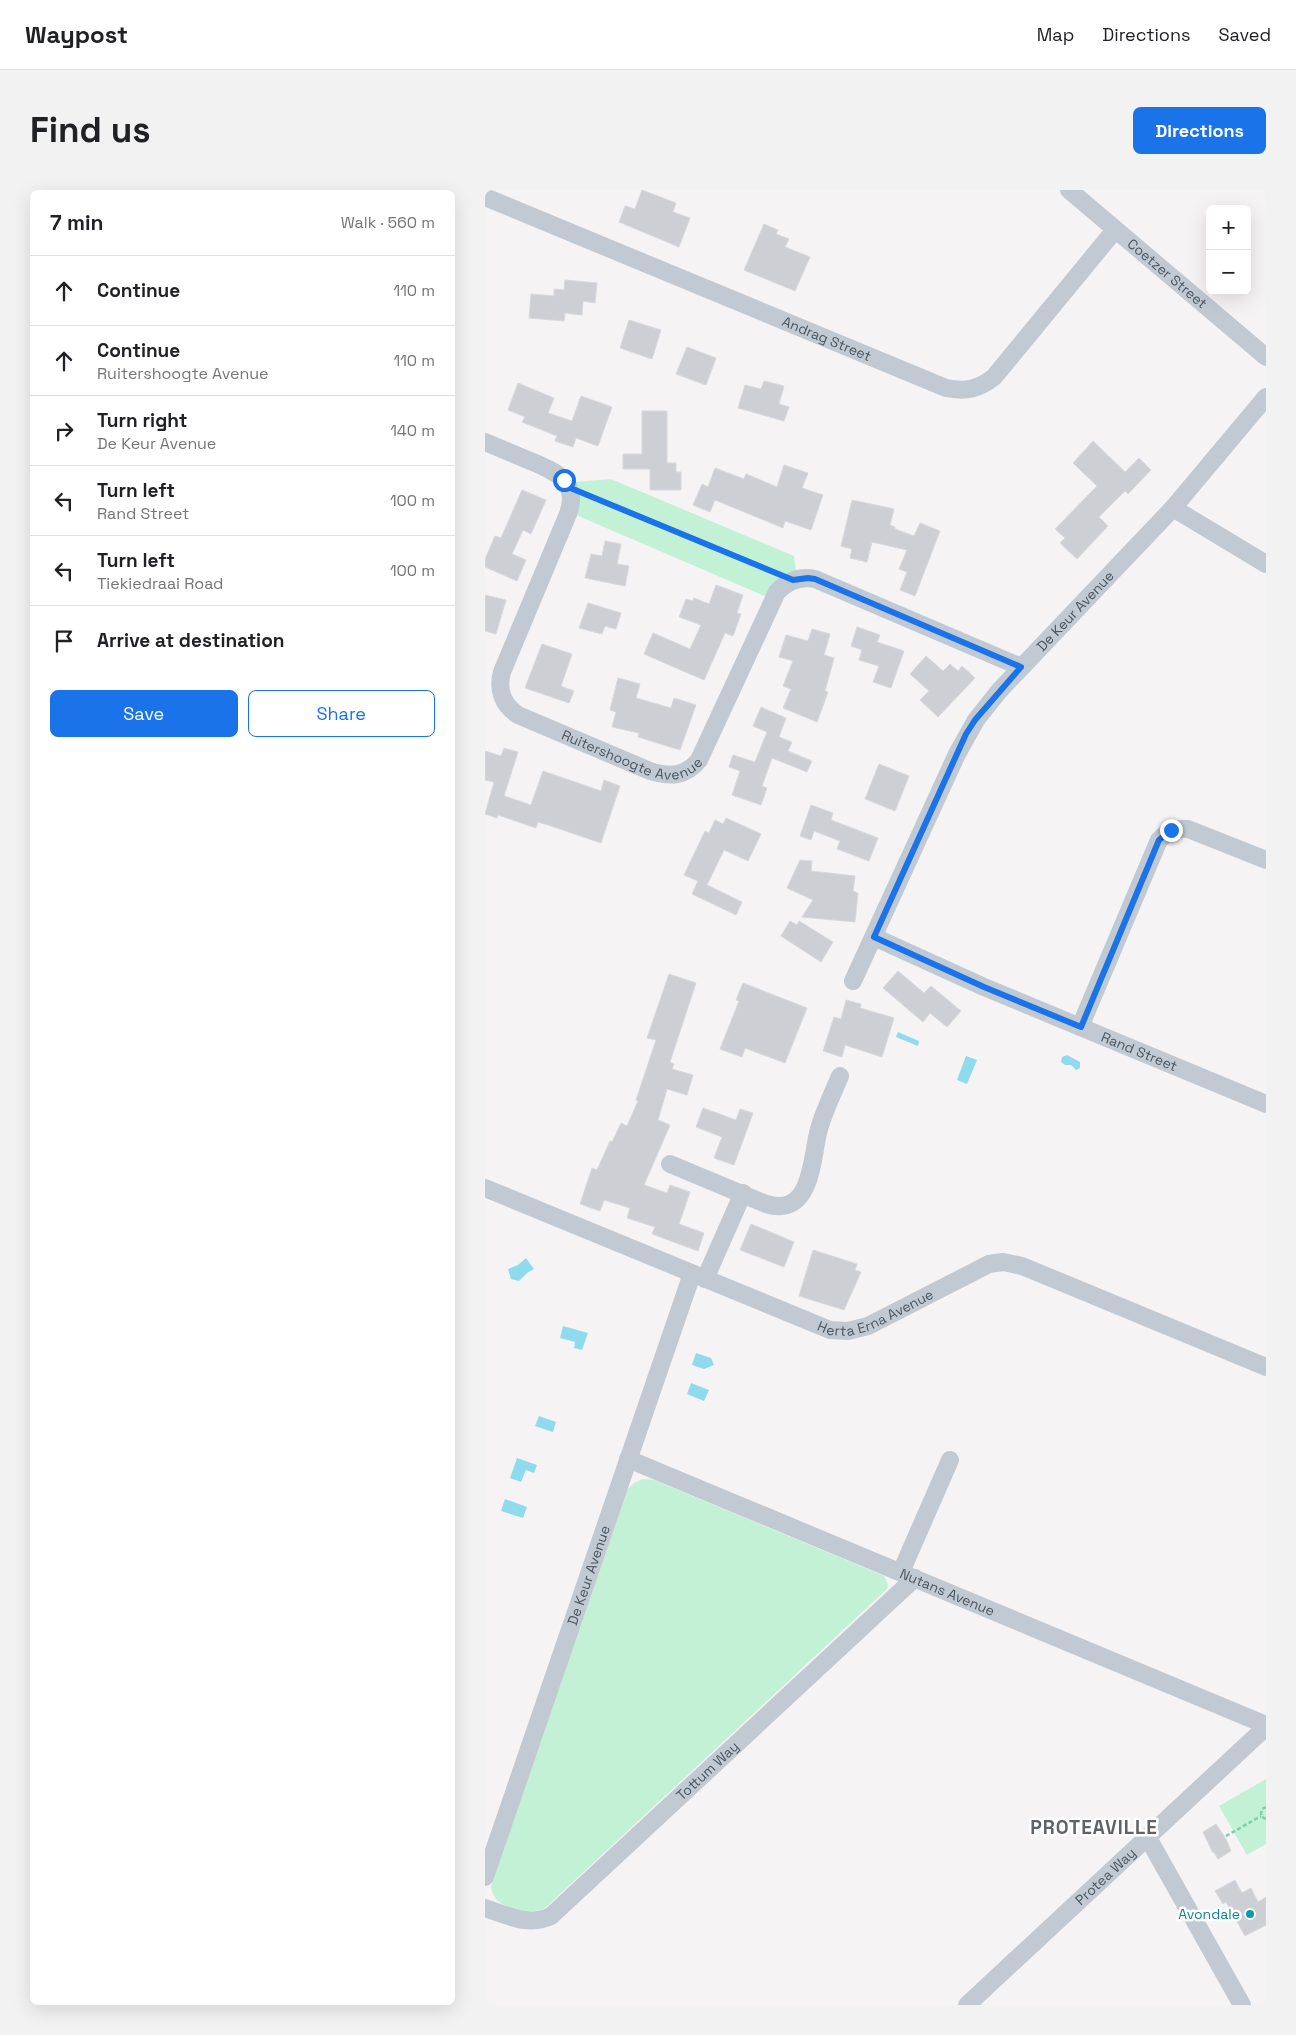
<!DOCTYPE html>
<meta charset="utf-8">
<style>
:root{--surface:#fff;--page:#f2f2f2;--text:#202124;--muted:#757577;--line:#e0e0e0;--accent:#1a73e8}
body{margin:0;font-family:"Space Grotesk",sans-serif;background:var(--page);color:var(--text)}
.controls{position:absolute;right:15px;top:15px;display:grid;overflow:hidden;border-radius:8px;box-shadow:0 5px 20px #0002}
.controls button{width:45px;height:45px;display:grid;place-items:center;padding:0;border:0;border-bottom:1px solid var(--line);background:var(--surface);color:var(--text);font:25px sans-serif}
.stop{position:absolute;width:15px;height:15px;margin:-11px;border:4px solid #1a73e8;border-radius:50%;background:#fff}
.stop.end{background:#1a73e8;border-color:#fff;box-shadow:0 1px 5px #0008}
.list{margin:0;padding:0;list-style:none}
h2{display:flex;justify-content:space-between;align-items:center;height:65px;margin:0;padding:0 20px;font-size:21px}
h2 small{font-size:16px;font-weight:400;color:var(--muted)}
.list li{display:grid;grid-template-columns:32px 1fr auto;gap:15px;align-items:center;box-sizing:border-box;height:70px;padding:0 20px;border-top:1px solid var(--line)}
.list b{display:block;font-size:19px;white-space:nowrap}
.list p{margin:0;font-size:16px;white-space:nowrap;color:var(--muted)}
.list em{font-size:16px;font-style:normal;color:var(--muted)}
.actions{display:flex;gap:10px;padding:15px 20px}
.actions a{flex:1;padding:11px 0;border:1px solid var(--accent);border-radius:8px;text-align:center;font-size:18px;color:var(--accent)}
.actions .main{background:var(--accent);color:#fff}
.icon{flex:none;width:28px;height:28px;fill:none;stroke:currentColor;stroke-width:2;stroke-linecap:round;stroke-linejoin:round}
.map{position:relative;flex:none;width:781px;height:1815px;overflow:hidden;border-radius:8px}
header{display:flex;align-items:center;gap:30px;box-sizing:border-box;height:70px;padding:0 25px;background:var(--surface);border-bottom:1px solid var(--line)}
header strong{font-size:24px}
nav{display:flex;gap:28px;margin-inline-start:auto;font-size:18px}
.intro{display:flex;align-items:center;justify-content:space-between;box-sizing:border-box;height:120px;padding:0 30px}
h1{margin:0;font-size:35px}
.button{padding:12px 22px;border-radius:8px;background:var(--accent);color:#fff;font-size:18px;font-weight:700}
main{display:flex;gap:30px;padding:0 30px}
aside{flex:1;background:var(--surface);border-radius:8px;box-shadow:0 5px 20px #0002}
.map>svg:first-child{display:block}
.green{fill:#c3f1d5}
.water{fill:#90daee}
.building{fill:#cdcfd5;stroke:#d7d9de}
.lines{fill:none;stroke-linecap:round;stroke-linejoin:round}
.path{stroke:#7ad0a6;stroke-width:2.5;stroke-dasharray:4 2.5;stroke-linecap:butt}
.minor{stroke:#c1cad2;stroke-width:18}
.route{stroke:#1a73e8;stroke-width:6}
.culture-dot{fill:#0f9aa8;stroke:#fff;stroke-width:2}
.labels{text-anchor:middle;stroke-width:5;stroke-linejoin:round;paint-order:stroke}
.street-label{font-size:14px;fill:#4a5661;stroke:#fff}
.culture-label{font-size:14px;fill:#0d838f;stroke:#fff;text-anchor:end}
.district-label{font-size:19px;font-weight:bold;letter-spacing:1px;fill:#5f6368;stroke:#fff}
</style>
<header>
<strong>Waypost</strong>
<nav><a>Map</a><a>Directions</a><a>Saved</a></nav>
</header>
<div class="intro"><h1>Find us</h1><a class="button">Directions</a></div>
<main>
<aside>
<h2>7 min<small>Walk · 560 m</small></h2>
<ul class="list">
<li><svg class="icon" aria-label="ahead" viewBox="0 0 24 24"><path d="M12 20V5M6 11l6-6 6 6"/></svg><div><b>Continue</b></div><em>110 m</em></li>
<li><svg class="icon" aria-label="ahead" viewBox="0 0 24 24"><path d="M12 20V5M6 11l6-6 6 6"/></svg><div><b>Continue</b><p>Ruitershoogte Avenue</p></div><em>110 m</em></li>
<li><svg class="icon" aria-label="right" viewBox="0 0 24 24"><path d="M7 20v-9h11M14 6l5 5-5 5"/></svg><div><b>Turn right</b><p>De Keur Avenue</p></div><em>140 m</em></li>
<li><svg class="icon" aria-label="left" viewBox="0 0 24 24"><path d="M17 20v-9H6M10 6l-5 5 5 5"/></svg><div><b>Turn left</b><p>Rand Street</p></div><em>100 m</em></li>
<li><svg class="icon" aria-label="left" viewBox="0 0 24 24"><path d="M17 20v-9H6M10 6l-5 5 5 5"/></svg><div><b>Turn left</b><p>Tiekiedraai Road</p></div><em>100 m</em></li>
<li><svg class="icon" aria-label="arrive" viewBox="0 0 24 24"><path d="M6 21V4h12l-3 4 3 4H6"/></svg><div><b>Arrive at destination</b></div></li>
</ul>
<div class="actions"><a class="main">Save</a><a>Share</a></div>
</aside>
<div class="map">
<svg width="781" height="1815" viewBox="0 0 781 1815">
<rect width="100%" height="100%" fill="#f5f3f3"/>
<g class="green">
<polygon points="126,289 309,366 311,381 282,407 91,325 89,292"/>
<path d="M158,1289L169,1290L399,1386L403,1394L402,1399L61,1717C51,1725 23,1720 13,1711C9,1708 7,1702 6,1697L142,1300L149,1293Z"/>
<polygon points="781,1589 781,1654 762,1665 734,1616"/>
</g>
<g class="water">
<polygon points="413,842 434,851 433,856 411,847"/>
<polygon points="582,865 595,872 595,878 591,880 586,875 580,875 576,872 577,867"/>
<polygon points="481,866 492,870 482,894 472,890"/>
<polygon points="41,1068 49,1079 42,1083 34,1091 26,1089 23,1079 33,1075"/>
<polygon points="78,1136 103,1143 97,1160 89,1158 90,1152 75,1148"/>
<polygon points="211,1163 226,1168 229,1175 219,1179 207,1175"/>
<polygon points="206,1193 224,1200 219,1211 202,1204"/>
<polygon points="54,1226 71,1232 68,1242 50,1236"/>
<polygon points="32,1268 52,1275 49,1283 41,1280 36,1292 25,1288"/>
<polygon points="20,1309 42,1317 38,1328 16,1321"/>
</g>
<g class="building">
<polygon points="157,0 191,13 188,22 205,28 194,57 134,32 140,16 150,19"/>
<polygon points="279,34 293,40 291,44 304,49 300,57 325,67 310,101 259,80"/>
<polygon points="80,90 112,93 110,113 98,111 97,125 80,123 79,131 44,128 46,104 69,106 69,99 79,100"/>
<polygon points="144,130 176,140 167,169 135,158"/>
<polygon points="202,157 231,168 221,195 191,184"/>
<polygon points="279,191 299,196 294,214 304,217 299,231 253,218 260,195 276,199"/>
<polygon points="33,193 69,208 63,223 87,231 96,206 127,217 113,256 91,248 88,257 70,251 72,246 37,232 40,227 23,220"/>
<polygon points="157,221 182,221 182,273 191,273 191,282 196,282 196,300 165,300 165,279 138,279 138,264 157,264"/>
<polygon points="608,251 640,282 654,268 666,280 643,304 640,301 614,327 623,336 592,369 575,353 580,348 570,339 612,296 588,273"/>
<polygon points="299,275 323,283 317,298 338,305 326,340 300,331 298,338 230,310 225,322 208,315 217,294 223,297 230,278 259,289 261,284 292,297"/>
<polygon points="37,300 61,310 46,344 38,340 27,364 41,370 32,391 0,377 0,369 10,346 16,348"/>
<polygon points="367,310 409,319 405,335 410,337 410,339 429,346 435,333 455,341 430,406 415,400 422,382 414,379 422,360 387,352 382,372 365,368 367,359 356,356"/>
<polygon points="120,351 136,354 132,374 144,376 140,396 100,388 106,364 117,366"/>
<polygon points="231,395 258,405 252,423 256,424 248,446 240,443 219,490 159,464 168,443 205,459 216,435 194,427 201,409 208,411 209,408 224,414"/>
<polygon points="0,405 21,410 11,444 0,441"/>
<polygon points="103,413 136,423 131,439 120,436 117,444 94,438"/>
<polygon points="372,437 395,445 392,452 419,461 406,498 388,492 394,476 374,470 377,460 366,456"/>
<polygon points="327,439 345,444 339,465 349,468 340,501 343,502 332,532 298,518 306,499 298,496 308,471 294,467 301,445 323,451"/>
<polygon points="57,454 87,464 76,496 89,501 84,513 40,498"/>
<polygon points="441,466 458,481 465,474 473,481 477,476 490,488 453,527 435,510 444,501 425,484"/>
<polygon points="133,488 155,494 151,508 186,518 189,508 211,515 195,560 153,547 154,543 127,537 131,522 125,520"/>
<polygon points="276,517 301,528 294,547 307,552 303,561 327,571 322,582 287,568 277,596 282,598 276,615 247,605 255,581 244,577 248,565 270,572 282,542 268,536"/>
<polygon points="19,558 33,562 19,606 46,615 58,581 116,601 119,590 135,596 116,653 63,635 53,632 51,638 13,625 12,628 0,624 9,592 0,590 0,561 16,566"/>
<polygon points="394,574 424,586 410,621 380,609"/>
<polygon points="326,615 348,623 346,630 393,648 384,671 352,659 355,651 329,641 326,650 315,646"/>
<polygon points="241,628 276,644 263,671 239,660 222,695 257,712 251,725 207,704 213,691 199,685 220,641 224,643 230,630 238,634"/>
<polygon points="315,670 327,671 326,681 370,686 368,701 373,703 370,732 317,727 328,710 302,698"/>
<polygon points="305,731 312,735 314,731 348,752 336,772 296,746"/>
<polygon points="413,781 439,803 446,796 476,821 462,837 445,823 438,832 398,798"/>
<polygon points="184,784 211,793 185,872 189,874 187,879 208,885 202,905 182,899 173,930 185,935 159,995 182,1003 185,995 205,1002 194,1034 219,1043 213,1061 167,1044 170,1037 142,1028 145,1018 119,1010 115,1021 95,1014 107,978 112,980 125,951 127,952 136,933 142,936 153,911 151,910 171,850 162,848"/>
<polygon points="258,793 322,818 300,873 260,858 257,867 235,859 254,811 251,810"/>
<polygon points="361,810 376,814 375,818 409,828 397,867 360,855 357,867 338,861 349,827 356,829"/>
<polygon points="218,918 251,930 255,919 268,923 249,975 229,968 237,947 211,937"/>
<polygon points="266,1034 309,1052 299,1077 255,1060"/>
<polygon points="328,1060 372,1074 370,1080 376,1082 359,1120 314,1106"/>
<polygon points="731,1634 741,1649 746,1661 733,1669 729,1662 728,1663 718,1642"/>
<polygon points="750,1690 757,1703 766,1698 773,1712 781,1707 781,1735 760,1746 741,1712 738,1714 730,1701"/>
</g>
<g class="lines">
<g class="path">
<polyline points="101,303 290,381"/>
<polyline points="781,1617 777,1619 776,1623 777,1627 781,1629"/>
<polyline points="741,1646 776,1626"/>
</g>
<g class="minor">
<path id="s1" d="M584,0L781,167"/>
<path id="s2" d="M0,7L461,198C481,202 494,199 509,187L630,40"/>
<path id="s3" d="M0,252C14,258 29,264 43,270C69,281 95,290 83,324L17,482C12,500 18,515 33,525L165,581C185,587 200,587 214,570L292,402C303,390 315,386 330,389L536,477"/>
<polyline points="688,318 781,374"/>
<path id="s4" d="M389,747L499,797L781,914"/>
<path id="s5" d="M368,791L472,564L491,530L514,501L688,318L781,207"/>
<path d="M595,837L674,650C683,641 690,638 703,639L781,670"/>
<path d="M185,974L281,1014C328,1028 326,968 334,939C339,921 348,903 355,886"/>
<path id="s6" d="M0,998L345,1140L363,1141L383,1136L504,1074L518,1072L537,1076L781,1177"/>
<polyline points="220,1089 258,1003"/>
<path id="s7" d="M143,1269L781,1535"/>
<polyline points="416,1382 465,1270"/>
<polyline points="663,1648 757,1815"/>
<path id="s8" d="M0,1687L207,1084"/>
<path id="s9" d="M0,1718C21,1725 44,1737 66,1726L430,1388"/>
<path id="s10" d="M482,1815L781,1537"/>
</g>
</g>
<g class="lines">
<polyline class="route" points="79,290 83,297 308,390 323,388 330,389 536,477 490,530 481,544 389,747 499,797 596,837 674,650 686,640"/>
</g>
<circle class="culture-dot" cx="765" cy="1724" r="5"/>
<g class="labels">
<g class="street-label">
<text dy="5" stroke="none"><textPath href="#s1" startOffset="129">Coetzer Street</textPath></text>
<text dy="5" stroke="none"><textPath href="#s2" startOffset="370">Andrag Street</textPath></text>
<text dy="5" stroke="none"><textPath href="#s5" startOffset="436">De Keur Avenue</textPath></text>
<text dy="5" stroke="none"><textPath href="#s3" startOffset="468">Ruitershoogte Avenue</textPath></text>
<text dy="5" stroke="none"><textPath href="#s4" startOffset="289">Rand Street</textPath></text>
<text dy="5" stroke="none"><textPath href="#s6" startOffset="422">Herta Erna Avenue</textPath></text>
<text dy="5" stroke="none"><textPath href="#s8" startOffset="319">De Keur Avenue</textPath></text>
<text dy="5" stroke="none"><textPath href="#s7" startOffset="346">Nutans Avenue</textPath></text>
<text dy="5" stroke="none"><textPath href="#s9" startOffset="282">Tottum Way</textPath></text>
<text dy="5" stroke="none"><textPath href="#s10" startOffset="189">Protea Way</textPath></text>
</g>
<g class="culture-label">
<text x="755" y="1729">Avondale</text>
</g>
<g class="district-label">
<text x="609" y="1644">PROTEAVILLE</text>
</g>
</g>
</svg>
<div class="controls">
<button>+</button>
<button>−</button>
</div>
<div class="stop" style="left:79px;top:290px"></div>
<div class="stop end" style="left:686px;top:640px"></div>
</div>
</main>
